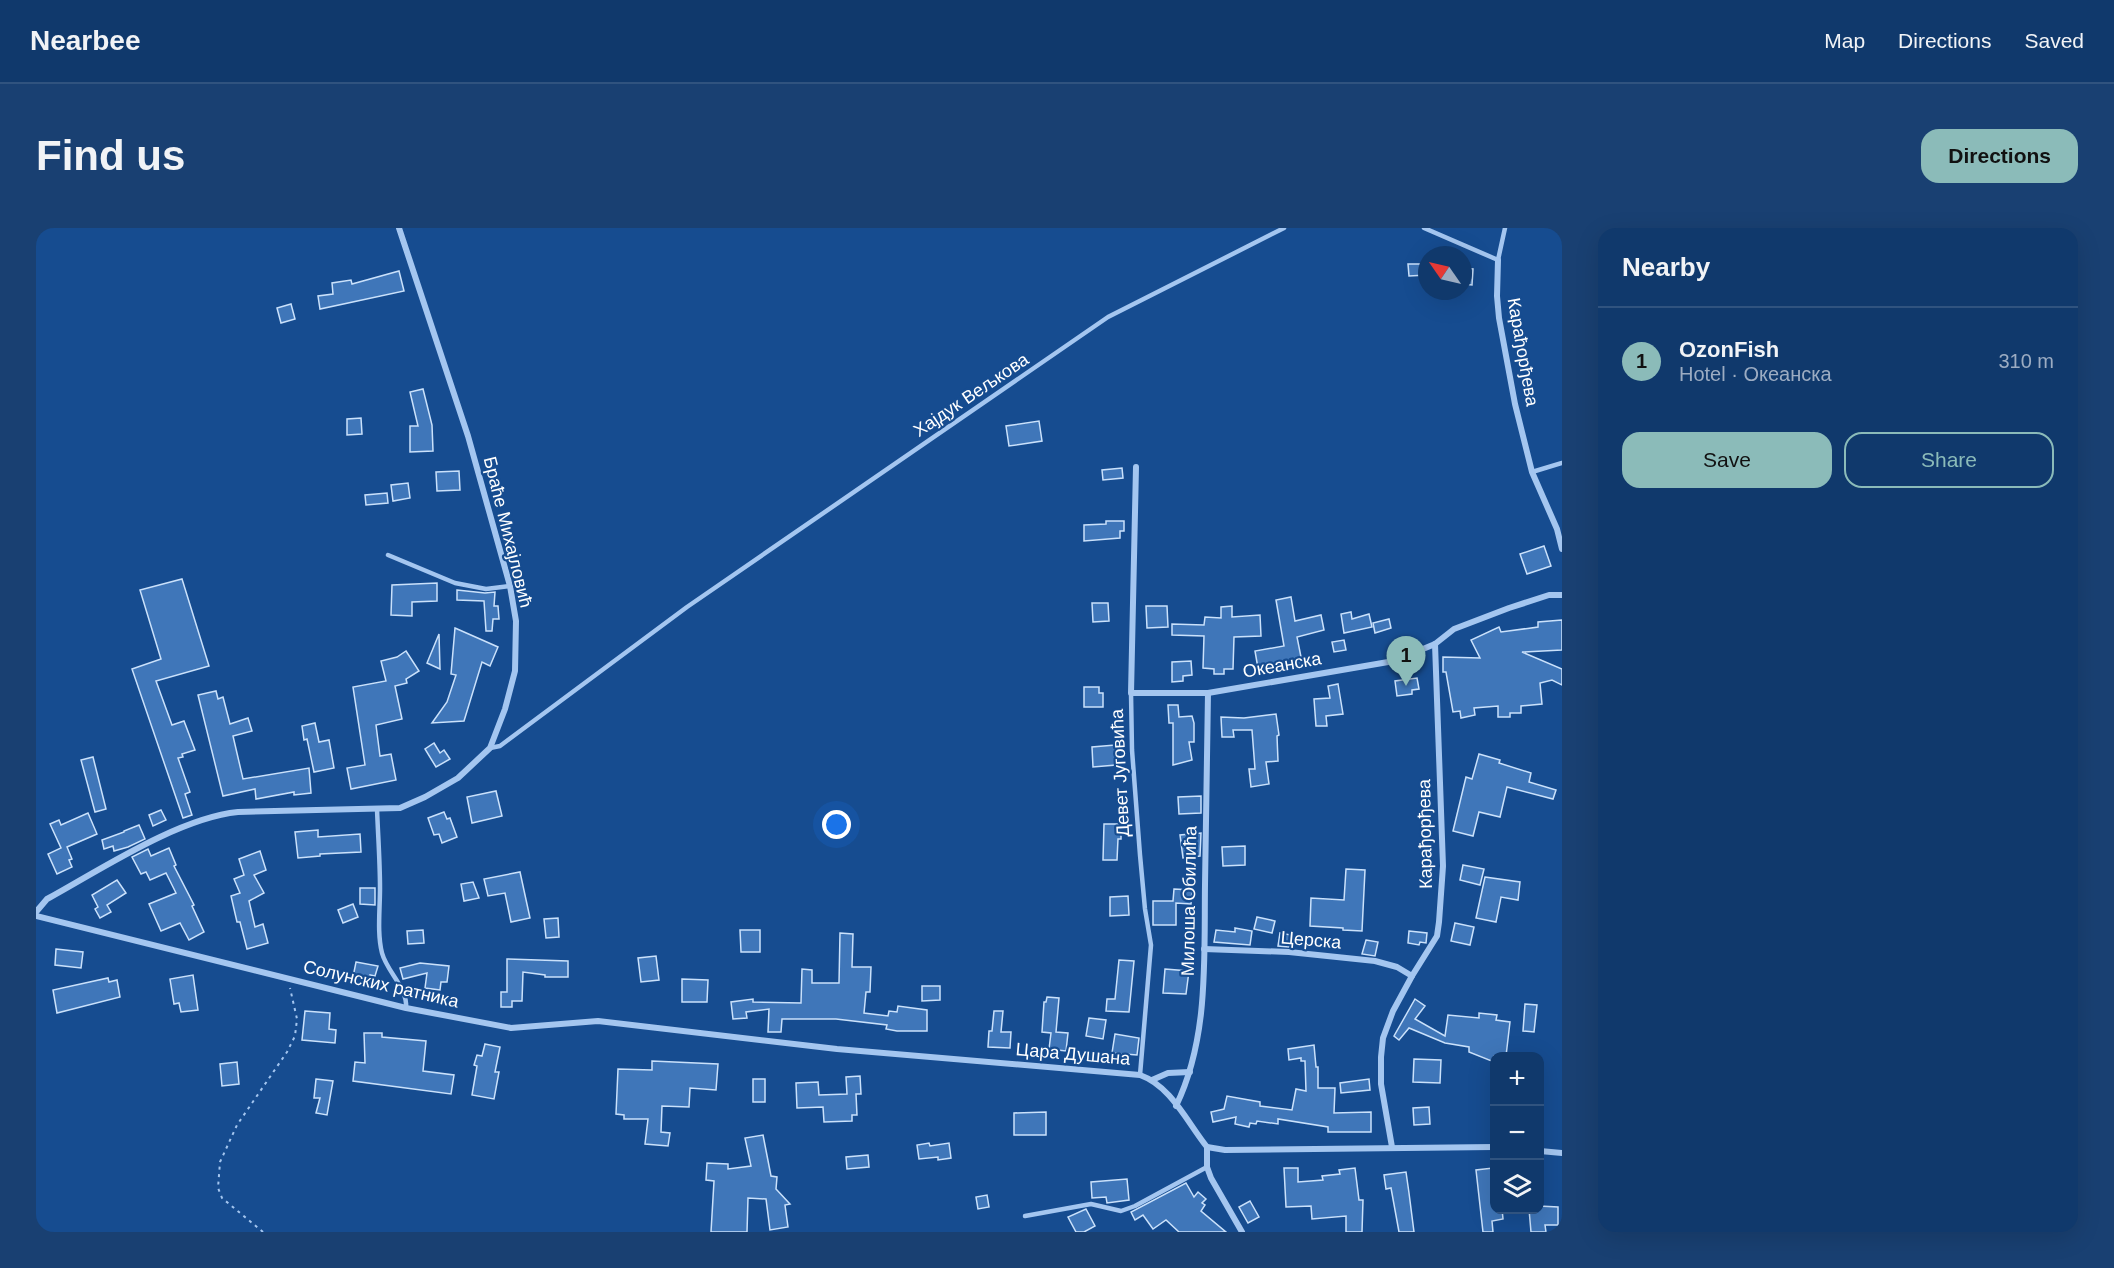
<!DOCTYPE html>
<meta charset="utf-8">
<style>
:root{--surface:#10396c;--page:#194072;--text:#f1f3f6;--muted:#9cacc2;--line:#30537f;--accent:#8bbbb9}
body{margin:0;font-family:Arial,sans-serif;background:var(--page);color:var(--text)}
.controls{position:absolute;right:18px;bottom:18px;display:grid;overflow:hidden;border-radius:12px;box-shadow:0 6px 24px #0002}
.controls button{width:54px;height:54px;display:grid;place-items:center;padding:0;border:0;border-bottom:2px solid var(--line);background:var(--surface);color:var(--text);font:30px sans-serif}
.compass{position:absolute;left:1382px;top:18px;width:54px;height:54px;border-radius:50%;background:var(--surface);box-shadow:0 6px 24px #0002;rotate:304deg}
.you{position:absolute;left:801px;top:597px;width:21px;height:21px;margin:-15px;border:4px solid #fff;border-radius:50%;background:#1a73e8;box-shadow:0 0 0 9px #1a73e833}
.badge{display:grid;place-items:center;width:39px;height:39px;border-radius:50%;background:var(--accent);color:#111;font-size:20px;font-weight:700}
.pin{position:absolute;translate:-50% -50px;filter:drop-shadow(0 2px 3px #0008)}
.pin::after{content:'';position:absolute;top:32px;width:21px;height:18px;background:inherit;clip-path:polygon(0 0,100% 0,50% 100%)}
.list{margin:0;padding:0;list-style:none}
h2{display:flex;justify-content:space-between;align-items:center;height:78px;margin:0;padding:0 24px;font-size:26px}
h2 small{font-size:20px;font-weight:400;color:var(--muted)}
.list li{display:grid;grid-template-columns:39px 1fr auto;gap:18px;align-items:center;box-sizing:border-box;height:108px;padding:0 24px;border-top:2px solid var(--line)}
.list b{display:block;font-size:22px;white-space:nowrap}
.list p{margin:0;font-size:20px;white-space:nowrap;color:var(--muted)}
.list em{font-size:20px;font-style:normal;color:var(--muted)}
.actions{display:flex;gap:12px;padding:18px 24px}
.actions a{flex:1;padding:14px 0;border:2px solid var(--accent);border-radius:18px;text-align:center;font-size:21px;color:var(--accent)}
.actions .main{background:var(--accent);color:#111}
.icon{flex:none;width:33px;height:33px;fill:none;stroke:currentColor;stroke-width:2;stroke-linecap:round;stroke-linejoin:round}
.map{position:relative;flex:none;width:1526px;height:1004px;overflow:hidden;border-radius:18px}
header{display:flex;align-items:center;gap:36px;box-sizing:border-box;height:84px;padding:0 30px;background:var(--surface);border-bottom:2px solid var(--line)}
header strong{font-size:28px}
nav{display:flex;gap:33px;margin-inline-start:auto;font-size:21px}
.intro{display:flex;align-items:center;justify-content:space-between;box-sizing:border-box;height:144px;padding:0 36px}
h1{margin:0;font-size:42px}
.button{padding:15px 27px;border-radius:18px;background:var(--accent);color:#111;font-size:21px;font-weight:700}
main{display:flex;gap:36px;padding:0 36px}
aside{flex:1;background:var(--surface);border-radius:18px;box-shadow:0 6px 24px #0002}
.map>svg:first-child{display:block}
.building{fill:#3f76b9;stroke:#cae1fb;stroke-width:1.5}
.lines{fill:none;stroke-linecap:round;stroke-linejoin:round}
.path{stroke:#a4c6f0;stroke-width:2;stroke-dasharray:3 4.5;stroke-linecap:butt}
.lane{stroke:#a4c6f0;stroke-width:4.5}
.street{stroke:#a4c6f0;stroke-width:6}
.labels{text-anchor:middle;stroke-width:4.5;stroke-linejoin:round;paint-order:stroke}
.street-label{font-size:18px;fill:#fff;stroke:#164c90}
</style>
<header>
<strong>Nearbee</strong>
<nav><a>Map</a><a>Directions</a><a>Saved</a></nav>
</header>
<div class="intro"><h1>Find us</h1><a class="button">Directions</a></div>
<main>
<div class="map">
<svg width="1526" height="1004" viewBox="0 0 1526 1004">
<rect width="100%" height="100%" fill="#164c90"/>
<g class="building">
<polygon points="1372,36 1391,36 1391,47 1373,48"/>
<polygon points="1427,40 1437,41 1436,57 1427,56"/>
<polygon points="363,43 368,63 284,81 282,68 297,66 296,55 315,52 316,56"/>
<polygon points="255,76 259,91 245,95 241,80"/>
<polygon points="387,161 396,197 397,223 374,224 374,198 382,198 374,164"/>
<polygon points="325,190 326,206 311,207 311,191"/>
<polygon points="1003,193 1006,213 973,218 970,198"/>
<polygon points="1086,240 1087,250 1067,252 1066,242"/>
<polygon points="423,243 424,262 401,263 400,244"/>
<polygon points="372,255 374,270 357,273 355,257"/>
<polygon points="351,265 352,275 330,277 329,267"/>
<polygon points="1070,293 1088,293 1088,303 1084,303 1084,310 1048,313 1048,297 1070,296"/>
<polygon points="1508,318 1515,338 1491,346 1484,326"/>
<polygon points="146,351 173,438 120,453 136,497 148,493 159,522 146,526 147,529 142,530 154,564 149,566 156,587 147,590 96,441 125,431 104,362"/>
<polygon points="401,355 401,373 376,374 376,388 355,387 356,357"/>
<polygon points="421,362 449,365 459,364 458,378 462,378 463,391 457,391 456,403 450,403 448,373 421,372"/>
<polygon points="1255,369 1259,393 1285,387 1288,402 1261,409 1266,434 1238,440 1239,443 1223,446 1219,423 1248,418 1240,372"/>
<polygon points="1056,375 1072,375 1073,393 1057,394"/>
<polygon points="1110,378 1131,378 1132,399 1111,400"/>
<polygon points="1196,378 1196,389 1224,387 1225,408 1198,409 1197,441 1188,441 1188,446 1178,446 1178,441 1167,440 1168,408 1136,407 1136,396 1168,397 1169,389 1185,390 1185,379"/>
<polygon points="1315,384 1316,391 1333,386 1336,399 1308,405 1305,386"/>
<polygon points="1353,391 1355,400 1339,405 1337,395"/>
<polygon points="1526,392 1526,422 1486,424 1526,441 1526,457 1516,452 1504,455 1506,476 1485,478 1485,485 1474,485 1474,489 1462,489 1462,478 1438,480 1439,487 1425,490 1424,483 1417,484 1410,444 1407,444 1407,429 1444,430 1435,412 1463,399 1465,404 1502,399 1502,394"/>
<polygon points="419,400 462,419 454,438 446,434 428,493 396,495 411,474 420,447 415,446"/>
<polygon points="403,406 404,441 391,435"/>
<polygon points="1308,412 1310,422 1298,424 1296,414"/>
<polygon points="370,423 383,443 370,451 371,455 359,458 366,491 340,497 344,528 355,526 360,552 315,561 311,540 329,537 317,459 350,453 345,433 361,429"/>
<polygon points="1155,433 1156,447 1147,448 1147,453 1136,454 1136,434"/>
<polygon points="1381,450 1383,461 1376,462 1376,466 1361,468 1359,453"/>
<polygon points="1302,456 1307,486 1290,488 1291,498 1280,498 1278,471 1294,470 1292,458"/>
<polygon points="1048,459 1063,459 1063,465 1067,465 1067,479 1048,479"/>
<polygon points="180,463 182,471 187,469 194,496 212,490 216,503 197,508 207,551 273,540 275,565 258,567 258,564 220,571 219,561 187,568 162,467"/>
<polygon points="1132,477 1142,477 1143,489 1156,488 1158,495 1158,514 1153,514 1156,532 1137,537 1137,495 1133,495"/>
<polygon points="1240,486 1243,507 1241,508 1242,533 1230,534 1233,556 1215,559 1213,541 1219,541 1216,502 1197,502 1198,509 1186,509 1185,489 1208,490"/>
<polygon points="279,495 283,514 293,512 298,540 278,544 271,511 268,512 266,498"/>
<polygon points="398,515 404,525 408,522 414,531 400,539 389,521"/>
<polygon points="1079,517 1080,537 1057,539 1056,519"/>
<polygon points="1443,526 1464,532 1463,535 1495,545 1493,554 1520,562 1517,571 1471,559 1464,589 1443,584 1437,608 1417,603 1430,549 1436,551"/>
<polygon points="57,529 70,581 59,584 45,532"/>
<polygon points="460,563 466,588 436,595 431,569"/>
<polygon points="1165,568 1165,585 1143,586 1142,569"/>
<polygon points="125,582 130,592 117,598 113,587"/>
<polygon points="408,584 411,591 414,590 421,609 406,615 403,606 398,607 392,590"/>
<polygon points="52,585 61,606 31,619 36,631 33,632 36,639 21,646 12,626 25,620 14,596 23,592 25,597"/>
<polygon points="1068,596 1085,596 1085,611 1082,611 1081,632 1067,632"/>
<polygon points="103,597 109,611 92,619 78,623 77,618 68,621 66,612 88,604 88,603"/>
<polygon points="282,602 282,609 324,606 325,624 284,626 284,628 262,630 259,604"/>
<polygon points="1165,605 1164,628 1147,630 1144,607"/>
<polygon points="1209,618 1209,637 1187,638 1186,619"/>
<polygon points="133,620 140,637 138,638 158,677 156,678 168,704 153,712 144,695 125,703 113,676 140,665 130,645 114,652 110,644 105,646 96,629 112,621 115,628"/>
<polygon points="224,623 230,642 218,647 228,665 213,673 219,699 227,696 232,715 211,721 204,694 201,694 195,668 204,665 198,651 208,647 203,631"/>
<polygon points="1427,637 1448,641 1444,657 1424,652"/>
<polygon points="1310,641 1329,642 1326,703 1307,702 1307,700 1274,698 1275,670 1308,672"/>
<polygon points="484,644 494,690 475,694 469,665 452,668 448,651"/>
<polygon points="1449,649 1484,654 1482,672 1465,669 1460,694 1440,690"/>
<polygon points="81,652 90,665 71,677 75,684 64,690 59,681 62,679 56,667"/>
<polygon points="437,654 443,670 428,673 425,656"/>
<polygon points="324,660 339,660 339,677 324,676"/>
<polygon points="1138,661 1156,662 1155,676 1140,675 1140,697 1117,697 1117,673 1137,673"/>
<polygon points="1092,668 1093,687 1074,688 1074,669"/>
<polygon points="317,676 322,689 307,695 302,682"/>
<polygon points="1221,689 1239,693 1236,705 1218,701"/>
<polygon points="522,690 523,709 510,710 508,691"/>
<polygon points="1419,695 1438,699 1434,717 1415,713"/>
<polygon points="1199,700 1216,703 1214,717 1178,714 1180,702 1199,704"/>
<polygon points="387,702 388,715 372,716 371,703"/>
<polygon points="704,702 724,702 724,724 705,724"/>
<polygon points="1373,703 1391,705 1390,715 1384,714 1383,717 1372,715"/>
<polygon points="804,705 817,706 816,739 835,739 834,764 830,764 828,785 852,788 853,783 861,784 862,778 891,782 891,803 861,803 850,801 851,797 800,791 746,791 745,804 732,804 733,781 710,784 711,790 697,791 695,774 717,771 717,774 765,775 766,741 776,742 776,755 803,755"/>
<polygon points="1244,705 1255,707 1253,719 1242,718"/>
<polygon points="1330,712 1342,714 1339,728 1326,726"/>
<polygon points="20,721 47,724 45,740 19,737"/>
<polygon points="620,728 623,752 605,754 602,730"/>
<polygon points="471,731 532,733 532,749 509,749 509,747 487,744 486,773 476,773 476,779 465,779 465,764 471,764"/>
<polygon points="1083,732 1098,733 1093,784 1070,783 1071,771 1079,771"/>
<polygon points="320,734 342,738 339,748 334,747 333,752 317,749"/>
<polygon points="384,735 413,738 411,754 405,754 404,762 389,760 391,745 367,751 364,740"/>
<polygon points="1129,741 1153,743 1150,766 1127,765"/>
<polygon points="157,747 162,782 145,784 143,775 138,776 134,751"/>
<polygon points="72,750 73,754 81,752 84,769 21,785 17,762"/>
<polygon points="646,751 672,752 671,774 646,774"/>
<polygon points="886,758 904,758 904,772 886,773"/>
<polygon points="1011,769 1023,770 1020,804 1032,805 1030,823 1013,821 1015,805 1006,804 1008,774 1010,774"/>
<polygon points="1379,771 1389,778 1379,791 1409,808 1412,787 1443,790 1443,785 1461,787 1460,792 1474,794 1470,828 1458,828 1458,834 1433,824 1433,819 1409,815 1373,800 1363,812 1358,808"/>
<polygon points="1489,776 1501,777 1498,804 1487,803"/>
<polygon points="269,783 294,785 293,801 300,802 299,815 266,812"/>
<polygon points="958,783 967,783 965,804 975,804 974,820 952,819 953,803 956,803"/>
<polygon points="1053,790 1070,792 1067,811 1050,808"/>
<polygon points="328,805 346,805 346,809 390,813 387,843 418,847 415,866 317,853 319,834 329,835"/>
<polygon points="1079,806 1103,810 1101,827 1076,825"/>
<polygon points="449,816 464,819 459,844 463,844 458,871 436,867 441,838 438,837 441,827 446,828"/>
<polygon points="1278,817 1280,839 1282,839 1282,860 1299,860 1298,885 1335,884 1335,904 1292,904 1292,899 1242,891 1242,896 1221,893 1220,896 1214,895 1213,899 1199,896 1200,889 1177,894 1175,884 1188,881 1191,868 1224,874 1224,878 1256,882 1260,861 1270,863 1269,833 1265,833 1265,830 1253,832 1252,821"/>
<polygon points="1378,831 1405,832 1404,855 1377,854"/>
<polygon points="616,833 682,836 680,862 654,860 653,879 626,878 625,904 634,905 632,918 609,916 612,891 588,891 588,887 580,886 582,841 616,842"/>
<polygon points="201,834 203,856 186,858 184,836"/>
<polygon points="824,848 825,866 820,866 821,887 816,887 816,893 788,894 787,879 761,880 760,855 782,854 783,867 811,866 810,849"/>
<polygon points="280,851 297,853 291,887 280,885 284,870 278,870"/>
<rect x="717" y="851" width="12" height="23"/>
<polygon points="1333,851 1334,862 1305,865 1304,855"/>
<polygon points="1393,879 1394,896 1378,897 1377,880"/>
<polygon points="1010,884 1010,907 978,907 978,885"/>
<polygon points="727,907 735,948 741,949 740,961 754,976 749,977 752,999 734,1002 730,971 712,970 711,1004 675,1004 678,953 670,952 671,935 692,936 692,941 715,938 709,910"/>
<polygon points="893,915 894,918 913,915 915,930 902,932 902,929 883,931 881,917"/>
<polygon points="832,927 833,939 811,941 810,929"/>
<polygon points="1248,940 1262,940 1262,954 1287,952 1286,948 1304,946 1303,942 1319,940 1323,972 1327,972 1326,1004 1310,1004 1310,988 1276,991 1275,978 1250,979"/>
<polygon points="1457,940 1458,981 1466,981 1467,991 1456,993 1457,1004 1447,1004 1440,942"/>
<polygon points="1370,944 1373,965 1378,1004 1363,1004 1355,960 1350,961 1348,947"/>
<polygon points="1091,951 1093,972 1071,975 1070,969 1056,970 1055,954"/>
<polygon points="1150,955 1158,969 1162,964 1170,971 1166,975 1169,977 1165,983 1190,1004 1143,1004 1130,992 1117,1001 1107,987 1099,992 1095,984"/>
<polygon points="951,967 953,979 942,981 940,969"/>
<polygon points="1214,973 1223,989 1212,995 1203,979"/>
<polygon points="1503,978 1522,979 1522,997 1509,997 1510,1004 1495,1004 1493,981 1503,981"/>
<polygon points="1050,981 1059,998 1048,1004 1040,1004 1032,989"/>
</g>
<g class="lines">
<polyline class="path" points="227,1004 186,970 182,960 184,934 201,897 251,824 259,808 261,791 254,760"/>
<g class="lane">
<polyline points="1388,0 1462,32 1469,0"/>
<polyline points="1496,244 1526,235"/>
<polyline points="352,327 419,355 450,361 474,358"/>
<polyline points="1095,465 1096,522 1104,627 1109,681 1115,717 1104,847"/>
<polyline points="454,520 464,518 651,379 1072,89 1248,0"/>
<path d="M341,581C342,607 344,634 344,660C344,682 341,705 346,725C351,744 372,760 370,780"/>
<polyline points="989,988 1055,976 1085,983 1099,978 1171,939"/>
</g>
<g class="street">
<polyline points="1462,32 1461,68 1463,90 1479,176 1496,244 1521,301 1526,321"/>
<polyline points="1100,239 1095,465 1172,465 1358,433 1399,416 1418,401 1473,380 1513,367 1526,367"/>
<path d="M0,684L11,671C64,642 142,590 202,584L364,580L389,569L422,550L454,520L469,481L479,443L480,393L474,358L432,208L363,0"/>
<path d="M0,688L370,780L475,800L562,793L801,821L1104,847C1135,858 1151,894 1171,919L1189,922L1458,919"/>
<polyline points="1168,721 1253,724 1339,733 1361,739 1376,748"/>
<polyline points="1116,852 1132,845 1154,844"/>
<path d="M1140,878C1173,810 1168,731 1169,657C1170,593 1171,529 1172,465"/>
<polyline points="1171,919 1171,939 1175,950 1206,1004"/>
<polyline points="1356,919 1345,856 1345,829 1347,810 1357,783 1376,748 1401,708 1403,694 1407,638 1399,416"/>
<polyline points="1504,923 1526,925"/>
</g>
</g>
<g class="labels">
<g class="street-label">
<text transform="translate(1487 124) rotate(80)" y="6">Карађорђева</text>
<text transform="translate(935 167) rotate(-34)" y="6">Хајдук Вељкова</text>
<text transform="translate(472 304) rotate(76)" y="6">Браће Михајловић</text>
<text transform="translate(1246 437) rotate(-10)" y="6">Океанска</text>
<text transform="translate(1084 545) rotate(-93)" y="6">Девет Југовића</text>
<text transform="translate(1389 606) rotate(-91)" y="6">Карађорђева</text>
<text transform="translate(1153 673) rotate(-89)" y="6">Милоша Обилића</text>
<text transform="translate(1275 712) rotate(5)" y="6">Церска</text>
<text transform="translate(345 756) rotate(13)" y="6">Солунских ратника</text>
<text transform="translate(1037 826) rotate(5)" y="6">Цара Душана</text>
</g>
</g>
</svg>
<div class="controls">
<button>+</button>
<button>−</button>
<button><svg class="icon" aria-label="layers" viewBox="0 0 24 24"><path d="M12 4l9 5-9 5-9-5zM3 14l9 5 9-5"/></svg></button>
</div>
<svg class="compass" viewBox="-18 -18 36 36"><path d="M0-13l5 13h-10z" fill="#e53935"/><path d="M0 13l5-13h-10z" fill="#9cacc2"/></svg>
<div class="you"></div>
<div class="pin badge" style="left:1370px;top:458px">1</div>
</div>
<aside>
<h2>Nearby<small></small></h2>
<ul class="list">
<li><span class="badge">1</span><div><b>OzonFish</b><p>Hotel · Океанска</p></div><em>310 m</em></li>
</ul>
<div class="actions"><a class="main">Save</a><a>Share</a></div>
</aside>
</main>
